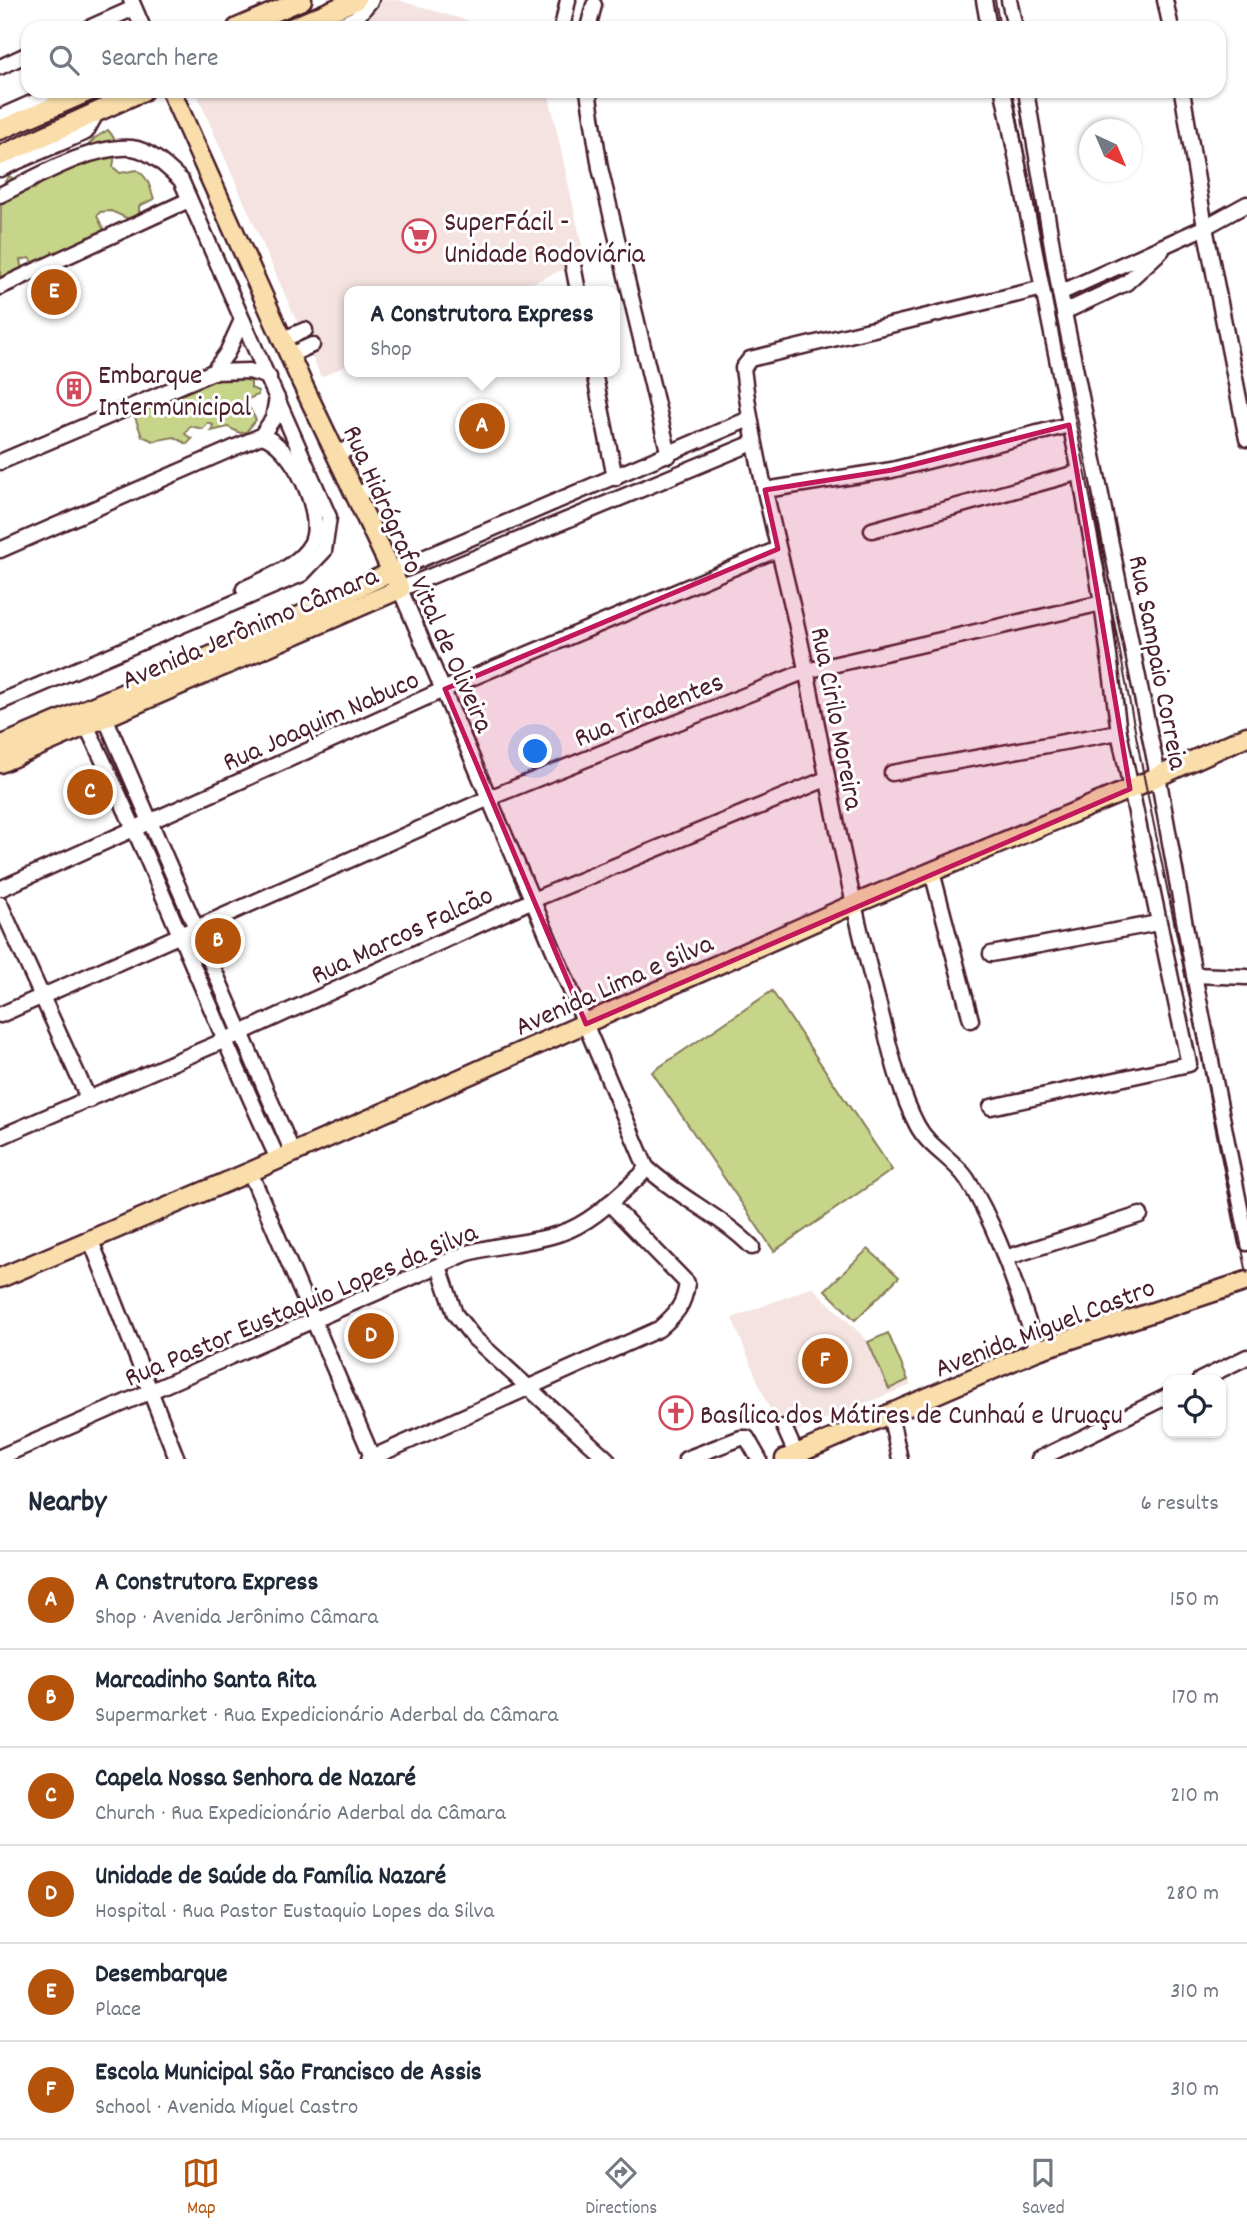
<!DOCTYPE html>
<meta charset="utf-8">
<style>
:root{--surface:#fff;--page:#f6f6f7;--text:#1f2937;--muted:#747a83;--line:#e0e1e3;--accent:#b45309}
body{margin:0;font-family:Dekko,sans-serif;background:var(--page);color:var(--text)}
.controls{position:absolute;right:21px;bottom:21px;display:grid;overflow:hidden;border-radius:14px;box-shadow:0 2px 5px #0004}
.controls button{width:63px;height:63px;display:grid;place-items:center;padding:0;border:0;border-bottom:2px solid var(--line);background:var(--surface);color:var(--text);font:35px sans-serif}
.compass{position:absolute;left:1079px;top:119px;width:63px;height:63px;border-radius:50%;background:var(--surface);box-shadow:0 2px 5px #0004;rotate:136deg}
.you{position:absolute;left:536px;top:752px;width:24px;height:24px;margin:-18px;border:5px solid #fff;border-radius:50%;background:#1a73e8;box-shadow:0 0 0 10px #1a73e833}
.badge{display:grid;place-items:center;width:46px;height:46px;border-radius:50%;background:var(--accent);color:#fff;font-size:23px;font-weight:700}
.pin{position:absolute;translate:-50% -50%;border:4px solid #fff;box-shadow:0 2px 7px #0006}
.popup{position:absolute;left:344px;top:286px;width:276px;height:91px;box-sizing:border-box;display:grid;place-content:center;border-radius:14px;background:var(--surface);filter:drop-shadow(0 2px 5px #0005);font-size:23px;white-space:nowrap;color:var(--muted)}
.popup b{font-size:26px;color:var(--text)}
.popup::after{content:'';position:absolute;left:50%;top:100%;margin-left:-14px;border:14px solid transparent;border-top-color:var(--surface)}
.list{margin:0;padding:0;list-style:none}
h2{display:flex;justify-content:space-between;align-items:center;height:91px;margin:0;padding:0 28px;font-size:30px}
h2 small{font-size:23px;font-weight:400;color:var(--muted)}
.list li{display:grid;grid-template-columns:46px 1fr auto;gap:21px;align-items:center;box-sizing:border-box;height:98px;padding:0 28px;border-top:2px solid var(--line)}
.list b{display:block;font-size:26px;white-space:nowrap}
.list p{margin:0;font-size:23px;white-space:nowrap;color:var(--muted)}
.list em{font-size:23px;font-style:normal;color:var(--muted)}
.icon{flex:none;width:38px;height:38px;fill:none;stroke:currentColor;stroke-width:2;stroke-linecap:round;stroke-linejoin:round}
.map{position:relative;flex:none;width:1247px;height:1459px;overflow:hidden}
.search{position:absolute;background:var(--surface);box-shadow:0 2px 5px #0004;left:21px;right:21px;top:21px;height:77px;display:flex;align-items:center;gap:18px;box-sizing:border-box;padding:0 24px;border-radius:21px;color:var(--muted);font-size:26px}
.sheet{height:679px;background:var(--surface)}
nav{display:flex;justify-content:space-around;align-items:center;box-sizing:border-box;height:98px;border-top:2px solid var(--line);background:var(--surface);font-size:19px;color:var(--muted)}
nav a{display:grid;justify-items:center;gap:4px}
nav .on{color:var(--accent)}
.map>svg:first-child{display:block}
.built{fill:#f4e3e0}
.green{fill:#c6d589;stroke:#887a5a;stroke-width:2}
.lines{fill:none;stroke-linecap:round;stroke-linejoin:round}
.minor-casing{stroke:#4a1f2b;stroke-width:19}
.major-casing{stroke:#4a1f2b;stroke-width:23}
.minor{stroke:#fff;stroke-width:14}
.major{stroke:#f9deab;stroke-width:18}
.tram{stroke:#4a1f2b;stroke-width:2}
.marked{fill:#c2185b;fill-opacity:0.2;stroke:#c2185b;stroke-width:5;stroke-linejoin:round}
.labels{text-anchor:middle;stroke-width:6;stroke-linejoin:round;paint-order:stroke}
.poi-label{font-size:28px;fill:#4a1f2b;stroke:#fff;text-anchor:start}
.street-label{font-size:28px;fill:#4a1f2b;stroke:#fff}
</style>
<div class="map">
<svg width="1247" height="1459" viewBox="0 0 1247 1459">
<rect width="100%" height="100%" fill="#fff"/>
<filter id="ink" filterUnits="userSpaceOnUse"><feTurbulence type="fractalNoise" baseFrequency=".0143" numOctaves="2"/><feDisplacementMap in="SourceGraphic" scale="14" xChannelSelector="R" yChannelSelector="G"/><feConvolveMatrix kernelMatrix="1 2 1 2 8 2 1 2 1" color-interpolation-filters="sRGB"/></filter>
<g filter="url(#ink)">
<g class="built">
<polygon points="382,0 398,0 492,28 318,28"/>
<polygon points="199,91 548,91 585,260 514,291 349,291 349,364 321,377 199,99"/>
<polygon points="812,1287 868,1341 888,1333 911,1385 781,1437 732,1318"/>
</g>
<g class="green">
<path d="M108,130C120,143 115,152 113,167L120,173L137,170C148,177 150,187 154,199L139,206V211L145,215L131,220L111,211L100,212L97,216L106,234L83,257L69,262L52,252V258L34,264L29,258L20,260L24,281L0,293L1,187L9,176L15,180L19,177L28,178L25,190L34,189L44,181L46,167H51L53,178L85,162L83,151L95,138Z"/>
<polygon points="209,365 216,379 235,374 251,382 251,388 258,391 258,395 245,400 256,420 246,432 240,433 228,427 211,431 213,425 208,423 203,429 190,426 185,434 192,439 187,444 174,437 153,441 142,436 133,412 167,395 175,397 185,392 201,372 201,368 194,369"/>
<polygon points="772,991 892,1170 774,1251 652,1072"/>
<polygon points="868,1249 899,1277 855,1320 825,1290"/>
<polygon points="888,1333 908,1380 889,1389 868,1342"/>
</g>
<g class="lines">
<defs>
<g id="minor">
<polyline points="131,0 143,28"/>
<polyline points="984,0 989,28"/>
<polyline points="1009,0 1015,28"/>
<polyline points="1165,0 1171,28"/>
<polyline points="89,28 134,8"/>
<polyline points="333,28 356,18 371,0"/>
<polyline points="562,28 568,0"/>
<polyline points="588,28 594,5"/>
<polyline points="0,67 28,54"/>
<polyline points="588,91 600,168 669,455"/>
<polyline points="1026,91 1060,293 1158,776 1194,975 1247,1243"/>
<polyline points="1182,91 1205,227 1247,439"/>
<polyline points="0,117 59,91"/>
<polyline points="0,169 86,132 97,112"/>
<path d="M0,195C35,178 92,144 132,148C150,150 168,168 181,180L329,517L324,551L302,574L0,702"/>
<polyline points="573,265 578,291"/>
<polyline points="0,287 189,200"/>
<polyline points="1060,293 1205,227 1247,204"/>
<polyline points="1064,312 1126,283 1162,250"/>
<polyline points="283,339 305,330"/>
<polyline points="290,355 312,345"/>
<polyline points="213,372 227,353 242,320"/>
<polyline points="594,372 615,478"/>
<polyline points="336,454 352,447"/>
<polyline points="0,462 213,372 249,371 269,377"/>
<polyline points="765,490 892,470 1069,425"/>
<polyline points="356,495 371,488"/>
<polyline points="872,530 1080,472"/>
<polyline points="0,550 261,436 273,419 277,398"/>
<polyline points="393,571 749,419"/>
<path d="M244,589C266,578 298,567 311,544C326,515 292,443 261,436"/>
<polyline points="105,717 293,1153"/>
<path d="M86,725C155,867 211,1016 278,1159"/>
<polyline points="892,773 1119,732"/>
<polyline points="932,872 971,1020"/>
<polyline points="0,889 445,689 778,549"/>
<polyline points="0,904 89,1100"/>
<polyline points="991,954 1158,923"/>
<polyline points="1194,975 1247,977"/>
<polyline points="0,1015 489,798 806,671 1102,603"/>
<polyline points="991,1107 1189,1064 1119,732 1102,603 1080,472 1003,91"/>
<polyline points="0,1137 223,1041 535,899 826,779"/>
<polyline points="250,1172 373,1459"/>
<polyline points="91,1241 177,1459"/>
<path d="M752,1247C720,1215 679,1198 646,1167L400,589L753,443"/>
<polyline points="1005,1258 1140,1215"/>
<polyline points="439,1266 455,1314 474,1338 607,1459"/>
<path d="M1038,1350C1017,1293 1000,1231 967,1179C953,1158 929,1148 917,1125C896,1085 888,1038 876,994C848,888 828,781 807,674C787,571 755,472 743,368L750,359L1043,288"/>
<polyline points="1200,1380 1247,1357"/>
<polyline points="890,1414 900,1459"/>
<polyline points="784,1427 796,1454"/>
<path d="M0,1457L465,1254C496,1244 530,1244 561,1233C592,1223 617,1196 641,1175L646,1167"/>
<path d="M369,1459L659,1329C676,1314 684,1306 687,1283L609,1203"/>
<polyline points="686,1459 741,1438 747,1438 759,1459"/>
<polyline points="1039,1459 1168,1396"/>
</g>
<g id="major">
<polyline points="237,28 302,0"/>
<polyline points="291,28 356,0"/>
<polyline points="0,130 90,91"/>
<polyline points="0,156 143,91"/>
<polyline points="0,746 262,634 393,571"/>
<polyline points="0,763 400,589 302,383 171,91"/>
<polyline points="0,1278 250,1172 852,905 1130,789 1247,736"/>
<polyline points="785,1459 1038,1350 1247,1281"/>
</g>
</defs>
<use href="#minor" class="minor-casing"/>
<use href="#major" class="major-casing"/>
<use href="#minor" class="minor"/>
<use href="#major" class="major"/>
<g class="tram">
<polyline points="995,0 1000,28"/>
<polyline points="1012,91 1145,782 1247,1273"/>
</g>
</g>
</g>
<path class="marked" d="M1069,425L1130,789L586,1024L445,689L778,549L765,490L892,470Z"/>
<defs>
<symbol id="supermarket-ring" viewBox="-11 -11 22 22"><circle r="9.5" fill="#fff" stroke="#d1495b" stroke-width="1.5"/><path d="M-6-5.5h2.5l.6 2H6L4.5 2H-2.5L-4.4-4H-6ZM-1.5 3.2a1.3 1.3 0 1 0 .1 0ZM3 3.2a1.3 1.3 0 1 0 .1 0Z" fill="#d1495b"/></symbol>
<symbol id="building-ring" viewBox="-11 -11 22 22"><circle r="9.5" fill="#fff" stroke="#d1495b" stroke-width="1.5"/><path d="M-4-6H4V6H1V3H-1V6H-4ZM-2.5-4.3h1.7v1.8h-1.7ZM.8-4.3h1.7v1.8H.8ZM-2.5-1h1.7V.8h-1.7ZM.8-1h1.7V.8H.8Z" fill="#d1495b"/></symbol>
<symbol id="church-ring" viewBox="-11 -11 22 22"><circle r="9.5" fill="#fff" stroke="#d1495b" stroke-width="1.5"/><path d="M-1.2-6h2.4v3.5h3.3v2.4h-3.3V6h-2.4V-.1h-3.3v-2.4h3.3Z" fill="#d1495b"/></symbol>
</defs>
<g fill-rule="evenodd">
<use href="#supermarket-ring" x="400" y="217" width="38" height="38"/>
<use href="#building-ring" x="55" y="370" width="38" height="38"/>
<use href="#church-ring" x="657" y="1394" width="38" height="38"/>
</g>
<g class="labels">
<g class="poi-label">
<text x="444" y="230">SuperFácil -<tspan x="444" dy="32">Unidade Rodoviária</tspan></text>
<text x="98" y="383">Embarque<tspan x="98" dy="32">Intermunicipal</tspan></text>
<text x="700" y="1423">Basílica dos Mátires de Cunhaú e Uruaçu</text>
</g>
<g class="street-label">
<text transform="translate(420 578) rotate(66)" y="10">Rua Hidrógrafo Vital de Oliveira</text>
<text transform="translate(249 626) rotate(-23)" y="10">Avenida Jerônimo Câmara</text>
<text transform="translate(1160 662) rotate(79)" y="10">Rua Sampaio Correia</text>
<text transform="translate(648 708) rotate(-22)" y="10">Rua Tiradentes</text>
<text transform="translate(839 718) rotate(79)" y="10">Rua Cirilo Moreira</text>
<text transform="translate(320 719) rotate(-24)" y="10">Rua Joaquim Nabuco</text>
<text transform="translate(401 933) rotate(-25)" y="10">Rua Marcos Falcão</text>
<text transform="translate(613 983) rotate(-24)" y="10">Avenida Lima e Silva</text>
<text transform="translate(300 1303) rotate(-23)" y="10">Rua Pastor Eustaquio Lopes da Silva</text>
<text transform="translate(1044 1326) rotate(-21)" y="10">Avenida Miguel Castro</text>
</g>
</g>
</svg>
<div class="controls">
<button><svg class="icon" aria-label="locate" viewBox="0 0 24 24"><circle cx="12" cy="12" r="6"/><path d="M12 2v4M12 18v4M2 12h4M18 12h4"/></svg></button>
</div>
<svg class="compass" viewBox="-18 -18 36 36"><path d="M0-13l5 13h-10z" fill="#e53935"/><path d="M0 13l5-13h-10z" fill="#747a83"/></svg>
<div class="you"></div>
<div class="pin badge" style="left:482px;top:426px">A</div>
<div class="popup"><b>A Construtora Express</b>Shop</div>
<div class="pin badge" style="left:218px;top:941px">B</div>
<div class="pin badge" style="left:90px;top:792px">C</div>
<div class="pin badge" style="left:371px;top:1336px">D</div>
<div class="pin badge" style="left:54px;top:292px">E</div>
<div class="pin badge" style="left:825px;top:1361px">F</div>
<div class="search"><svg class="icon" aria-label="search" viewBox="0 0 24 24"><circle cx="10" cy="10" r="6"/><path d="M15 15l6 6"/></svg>Search here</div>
</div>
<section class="sheet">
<h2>Nearby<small>6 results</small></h2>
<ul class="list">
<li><span class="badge">A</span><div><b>A Construtora Express</b><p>Shop · Avenida Jerônimo Câmara</p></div><em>150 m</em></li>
<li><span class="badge">B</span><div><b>Marcadinho Santa Rita</b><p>Supermarket · Rua Expedicionário Aderbal da Câmara</p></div><em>170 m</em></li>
<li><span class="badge">C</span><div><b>Capela Nossa Senhora de Nazaré</b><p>Church · Rua Expedicionário Aderbal da Câmara</p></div><em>210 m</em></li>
<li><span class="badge">D</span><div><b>Unidade de Saúde da Família Nazaré</b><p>Hospital · Rua Pastor Eustaquio Lopes da Silva</p></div><em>280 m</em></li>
<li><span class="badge">E</span><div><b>Desembarque</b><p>Place</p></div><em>310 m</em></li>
<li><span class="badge">F</span><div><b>Escola Municipal São Francisco de Assis</b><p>School · Avenida Miguel Castro</p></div><em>310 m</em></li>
</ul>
</section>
<nav>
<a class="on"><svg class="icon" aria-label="map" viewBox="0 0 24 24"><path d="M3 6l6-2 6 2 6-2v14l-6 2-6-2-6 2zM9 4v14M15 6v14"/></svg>Map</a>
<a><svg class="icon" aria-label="directions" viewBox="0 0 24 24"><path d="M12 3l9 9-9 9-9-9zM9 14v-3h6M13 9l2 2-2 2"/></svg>Directions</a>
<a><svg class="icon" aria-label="saved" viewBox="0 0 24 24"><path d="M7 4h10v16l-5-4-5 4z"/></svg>Saved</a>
</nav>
